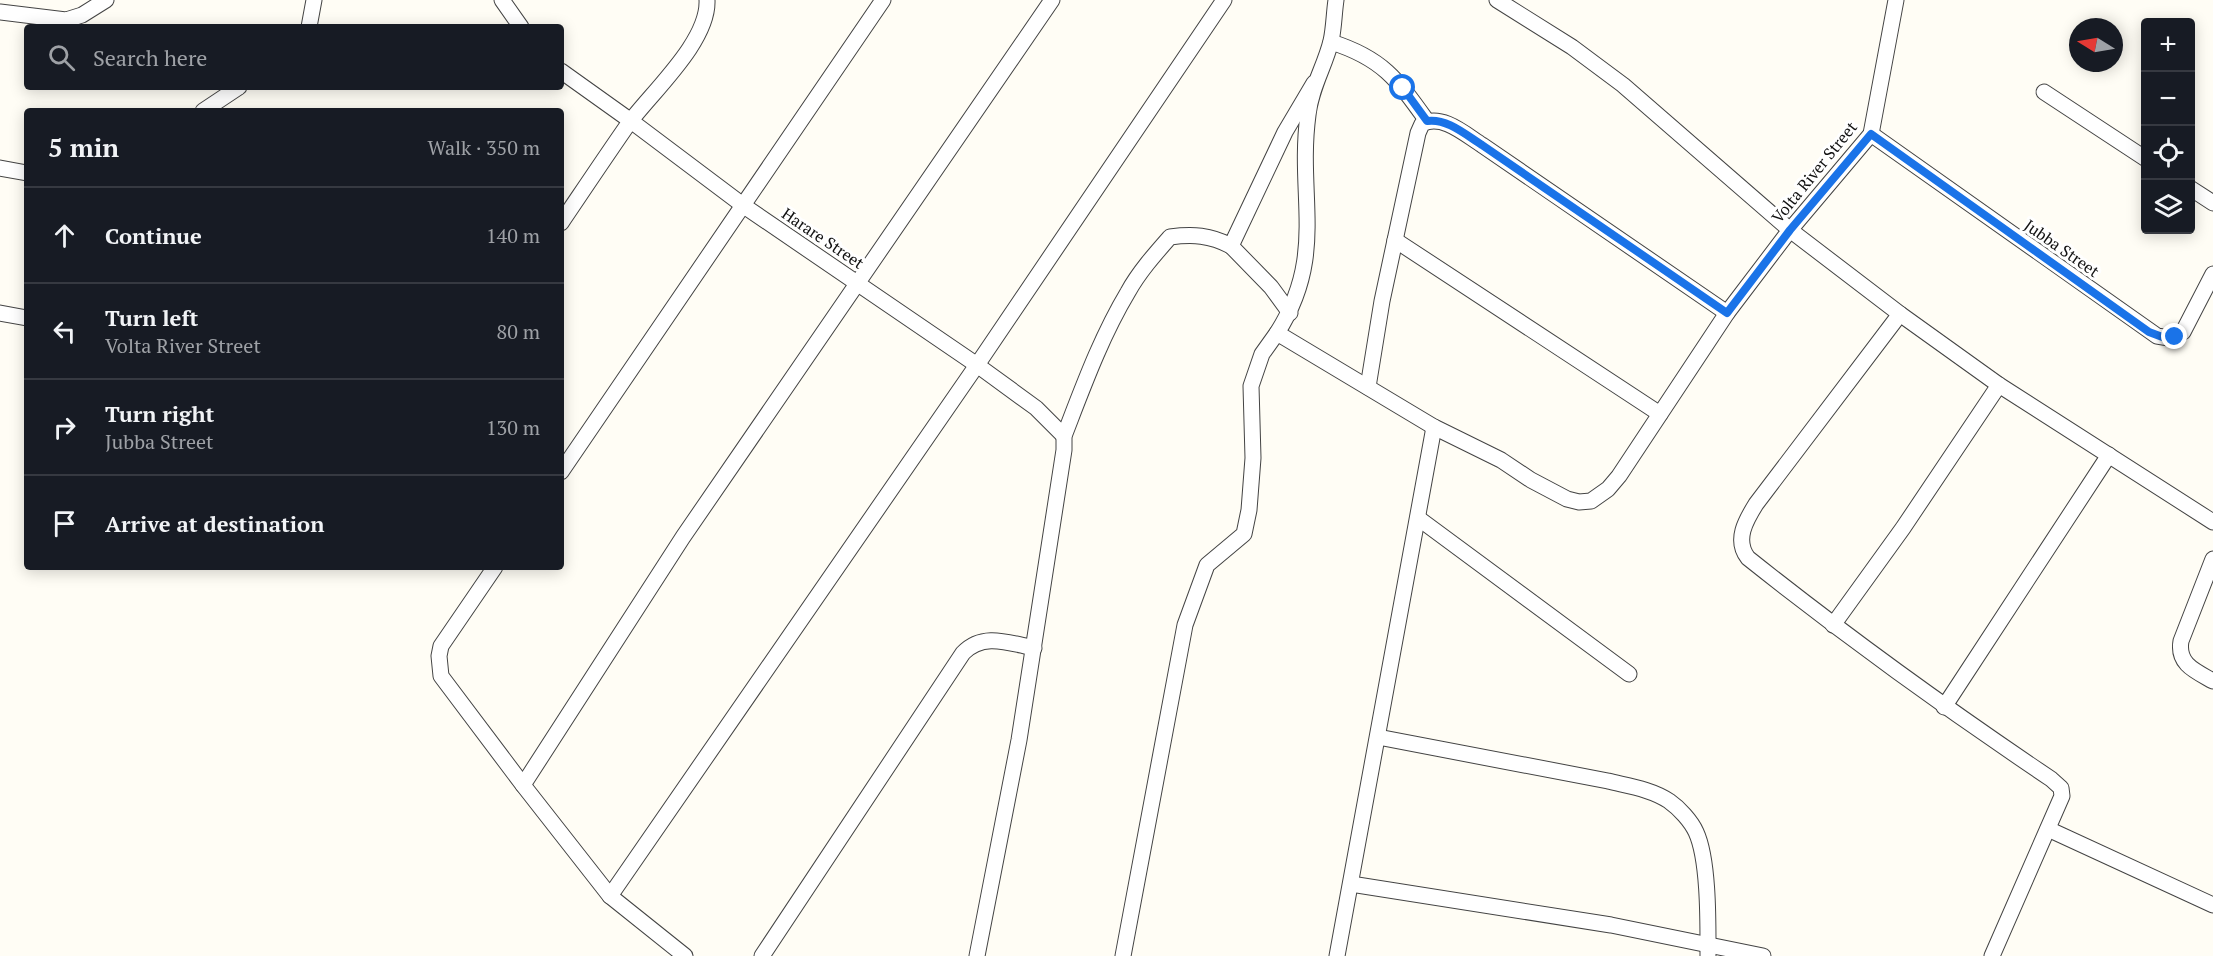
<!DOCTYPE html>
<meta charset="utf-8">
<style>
:root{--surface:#171b24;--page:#242831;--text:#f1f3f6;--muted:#9ea1a6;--line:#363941}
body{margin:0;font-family:"PT Serif",serif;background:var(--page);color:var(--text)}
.controls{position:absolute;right:18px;top:18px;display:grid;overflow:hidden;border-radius:6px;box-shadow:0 3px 15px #0003}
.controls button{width:54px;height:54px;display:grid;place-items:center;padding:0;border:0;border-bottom:2px solid var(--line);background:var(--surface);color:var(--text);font:30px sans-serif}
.compass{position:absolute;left:2069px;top:18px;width:54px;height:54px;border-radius:50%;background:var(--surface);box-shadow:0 3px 15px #0003;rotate:281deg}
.stop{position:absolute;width:18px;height:18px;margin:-14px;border:4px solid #1a73e8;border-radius:50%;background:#fff}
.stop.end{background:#1a73e8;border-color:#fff;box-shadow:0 2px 6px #0008}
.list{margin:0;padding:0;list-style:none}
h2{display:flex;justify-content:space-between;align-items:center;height:78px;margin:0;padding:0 24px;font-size:26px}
h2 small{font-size:20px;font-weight:400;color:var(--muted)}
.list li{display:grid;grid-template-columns:39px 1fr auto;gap:18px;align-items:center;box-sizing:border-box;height:96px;padding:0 24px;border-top:2px solid var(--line)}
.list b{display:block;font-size:22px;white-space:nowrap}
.list p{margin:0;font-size:20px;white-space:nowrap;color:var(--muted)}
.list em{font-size:20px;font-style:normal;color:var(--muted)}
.icon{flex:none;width:33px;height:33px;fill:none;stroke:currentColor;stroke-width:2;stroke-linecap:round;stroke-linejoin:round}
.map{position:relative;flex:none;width:2213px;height:956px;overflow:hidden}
.search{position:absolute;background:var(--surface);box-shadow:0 3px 15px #0003;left:24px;top:24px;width:540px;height:66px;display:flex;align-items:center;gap:15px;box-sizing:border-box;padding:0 21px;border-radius:6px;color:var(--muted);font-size:22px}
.panel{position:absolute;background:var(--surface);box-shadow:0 3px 15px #0003;left:24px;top:108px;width:540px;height:462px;border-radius:6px}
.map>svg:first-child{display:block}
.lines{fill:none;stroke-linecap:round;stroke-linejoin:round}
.street-casing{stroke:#444;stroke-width:17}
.street{stroke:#fff;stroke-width:15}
.route{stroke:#1a73e8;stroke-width:8}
.labels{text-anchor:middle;stroke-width:6;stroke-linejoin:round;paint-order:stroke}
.street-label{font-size:16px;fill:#111;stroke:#fff}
</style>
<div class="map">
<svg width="2213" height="956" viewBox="0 0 2213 956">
<rect width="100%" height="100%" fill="#fffdf5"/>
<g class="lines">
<defs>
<g id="street">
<polyline points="502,0 521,27"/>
<polyline points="1497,0 1572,47 1623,85 1790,230 1900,314 1999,385 2213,522"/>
<polyline points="0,12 66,20 82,15 106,0"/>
<polyline points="309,27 314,0"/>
<path d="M1331,42C1382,58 1397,79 1427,121"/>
<polyline points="561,71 631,121 744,206 977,365 1036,408 1064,436"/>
<polyline points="2044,92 2146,159"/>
<polyline points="203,111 239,87"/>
<polyline points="1871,134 2157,336 2169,338 2183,332 2213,274"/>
<polyline points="0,168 27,173"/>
<polyline points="2190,188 2213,203"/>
<path d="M561,223C584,189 606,156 629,123C653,91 709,41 707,0"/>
<polyline points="1395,240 1660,414"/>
<polyline points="1231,246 1271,287 1290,313"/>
<polyline points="0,313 27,318"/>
<path d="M1900,314L1756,504C1746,520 1734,540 1748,558C1846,636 1947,709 2051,779L2061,788L2062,796L1992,956"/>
<path d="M1277,333C1327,255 1297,197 1308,115C1311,87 1325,66 1331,41C1334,28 1334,13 1336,0"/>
<path d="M1368,387L1382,301L1418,133L1422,124C1442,113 1466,135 1482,145L1727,313"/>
<polyline points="561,472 883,0"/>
<polyline points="1418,518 1629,674"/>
<path d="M2213,559L2181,641C2177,664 2195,671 2213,681"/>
<polyline points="495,567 441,646 439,656 441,676 523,785 610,896 685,956"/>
<polyline points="1833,625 1903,528 1999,385"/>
<polyline points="1944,707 2109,455"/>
<path d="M1378,737L1608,781C1628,786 1651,789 1669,801C1679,808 1691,821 1696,832C1709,860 1708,924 1708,956"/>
<polyline points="523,785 683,537 1052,0"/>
<polyline points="2048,829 2213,905"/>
<polyline points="1351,884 1611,925 1763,956"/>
<polyline points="610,896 977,365 1224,0"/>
<path d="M762,956L963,653C983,632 1009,643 1034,648"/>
<path d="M977,956L1019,740L1064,450V436C1083,387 1101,337 1128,292C1139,272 1155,254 1170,237C1193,234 1210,235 1231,246L1285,132L1314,83"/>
<polyline points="1123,956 1185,625 1207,565 1244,534 1249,510 1253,458 1251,386 1262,354 1277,333 1434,427 1501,460 1531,480 1567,499 1579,502 1591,501 1608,489 1619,476 1727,313 1790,230 1871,134 1896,0"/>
<polyline points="1337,956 1434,427"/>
</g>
</defs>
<use href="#street" class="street-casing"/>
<use href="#street" class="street"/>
</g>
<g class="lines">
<path class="route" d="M1403,88L1427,121C1447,118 1466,135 1482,145L1727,313L1790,230L1871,134L2149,332L2165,338L2175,337"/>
</g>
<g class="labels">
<g class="street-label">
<text transform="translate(1814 172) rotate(-51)" y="6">Volta River Street</text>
<text transform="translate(823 238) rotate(34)" y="6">Harare Street</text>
<text transform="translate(2062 248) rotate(35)" y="6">Jubba Street</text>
</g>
</g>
</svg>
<div class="controls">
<button>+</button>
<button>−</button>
<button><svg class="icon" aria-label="locate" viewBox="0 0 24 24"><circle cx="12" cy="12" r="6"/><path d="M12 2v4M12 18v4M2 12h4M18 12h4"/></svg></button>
<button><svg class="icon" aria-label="layers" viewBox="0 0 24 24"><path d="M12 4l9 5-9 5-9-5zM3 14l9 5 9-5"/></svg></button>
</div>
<svg class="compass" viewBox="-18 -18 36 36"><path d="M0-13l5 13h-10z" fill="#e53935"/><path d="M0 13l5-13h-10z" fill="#9ea1a6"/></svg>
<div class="stop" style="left:1403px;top:88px"></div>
<div class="stop end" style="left:2175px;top:337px"></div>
<div class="search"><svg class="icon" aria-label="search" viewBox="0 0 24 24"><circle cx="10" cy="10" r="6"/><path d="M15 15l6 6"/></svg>Search here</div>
<section class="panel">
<h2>5 min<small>Walk · 350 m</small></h2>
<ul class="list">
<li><svg class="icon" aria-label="ahead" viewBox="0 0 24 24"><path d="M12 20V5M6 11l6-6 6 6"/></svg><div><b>Continue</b></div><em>140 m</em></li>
<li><svg class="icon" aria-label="left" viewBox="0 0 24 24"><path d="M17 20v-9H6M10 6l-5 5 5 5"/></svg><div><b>Turn left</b><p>Volta River Street</p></div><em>80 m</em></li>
<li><svg class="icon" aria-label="right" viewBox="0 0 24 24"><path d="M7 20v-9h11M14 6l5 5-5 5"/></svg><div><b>Turn right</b><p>Jubba Street</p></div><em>130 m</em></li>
<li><svg class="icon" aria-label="arrive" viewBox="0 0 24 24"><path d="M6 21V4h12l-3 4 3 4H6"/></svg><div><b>Arrive at destination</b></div></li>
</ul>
</section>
</div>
